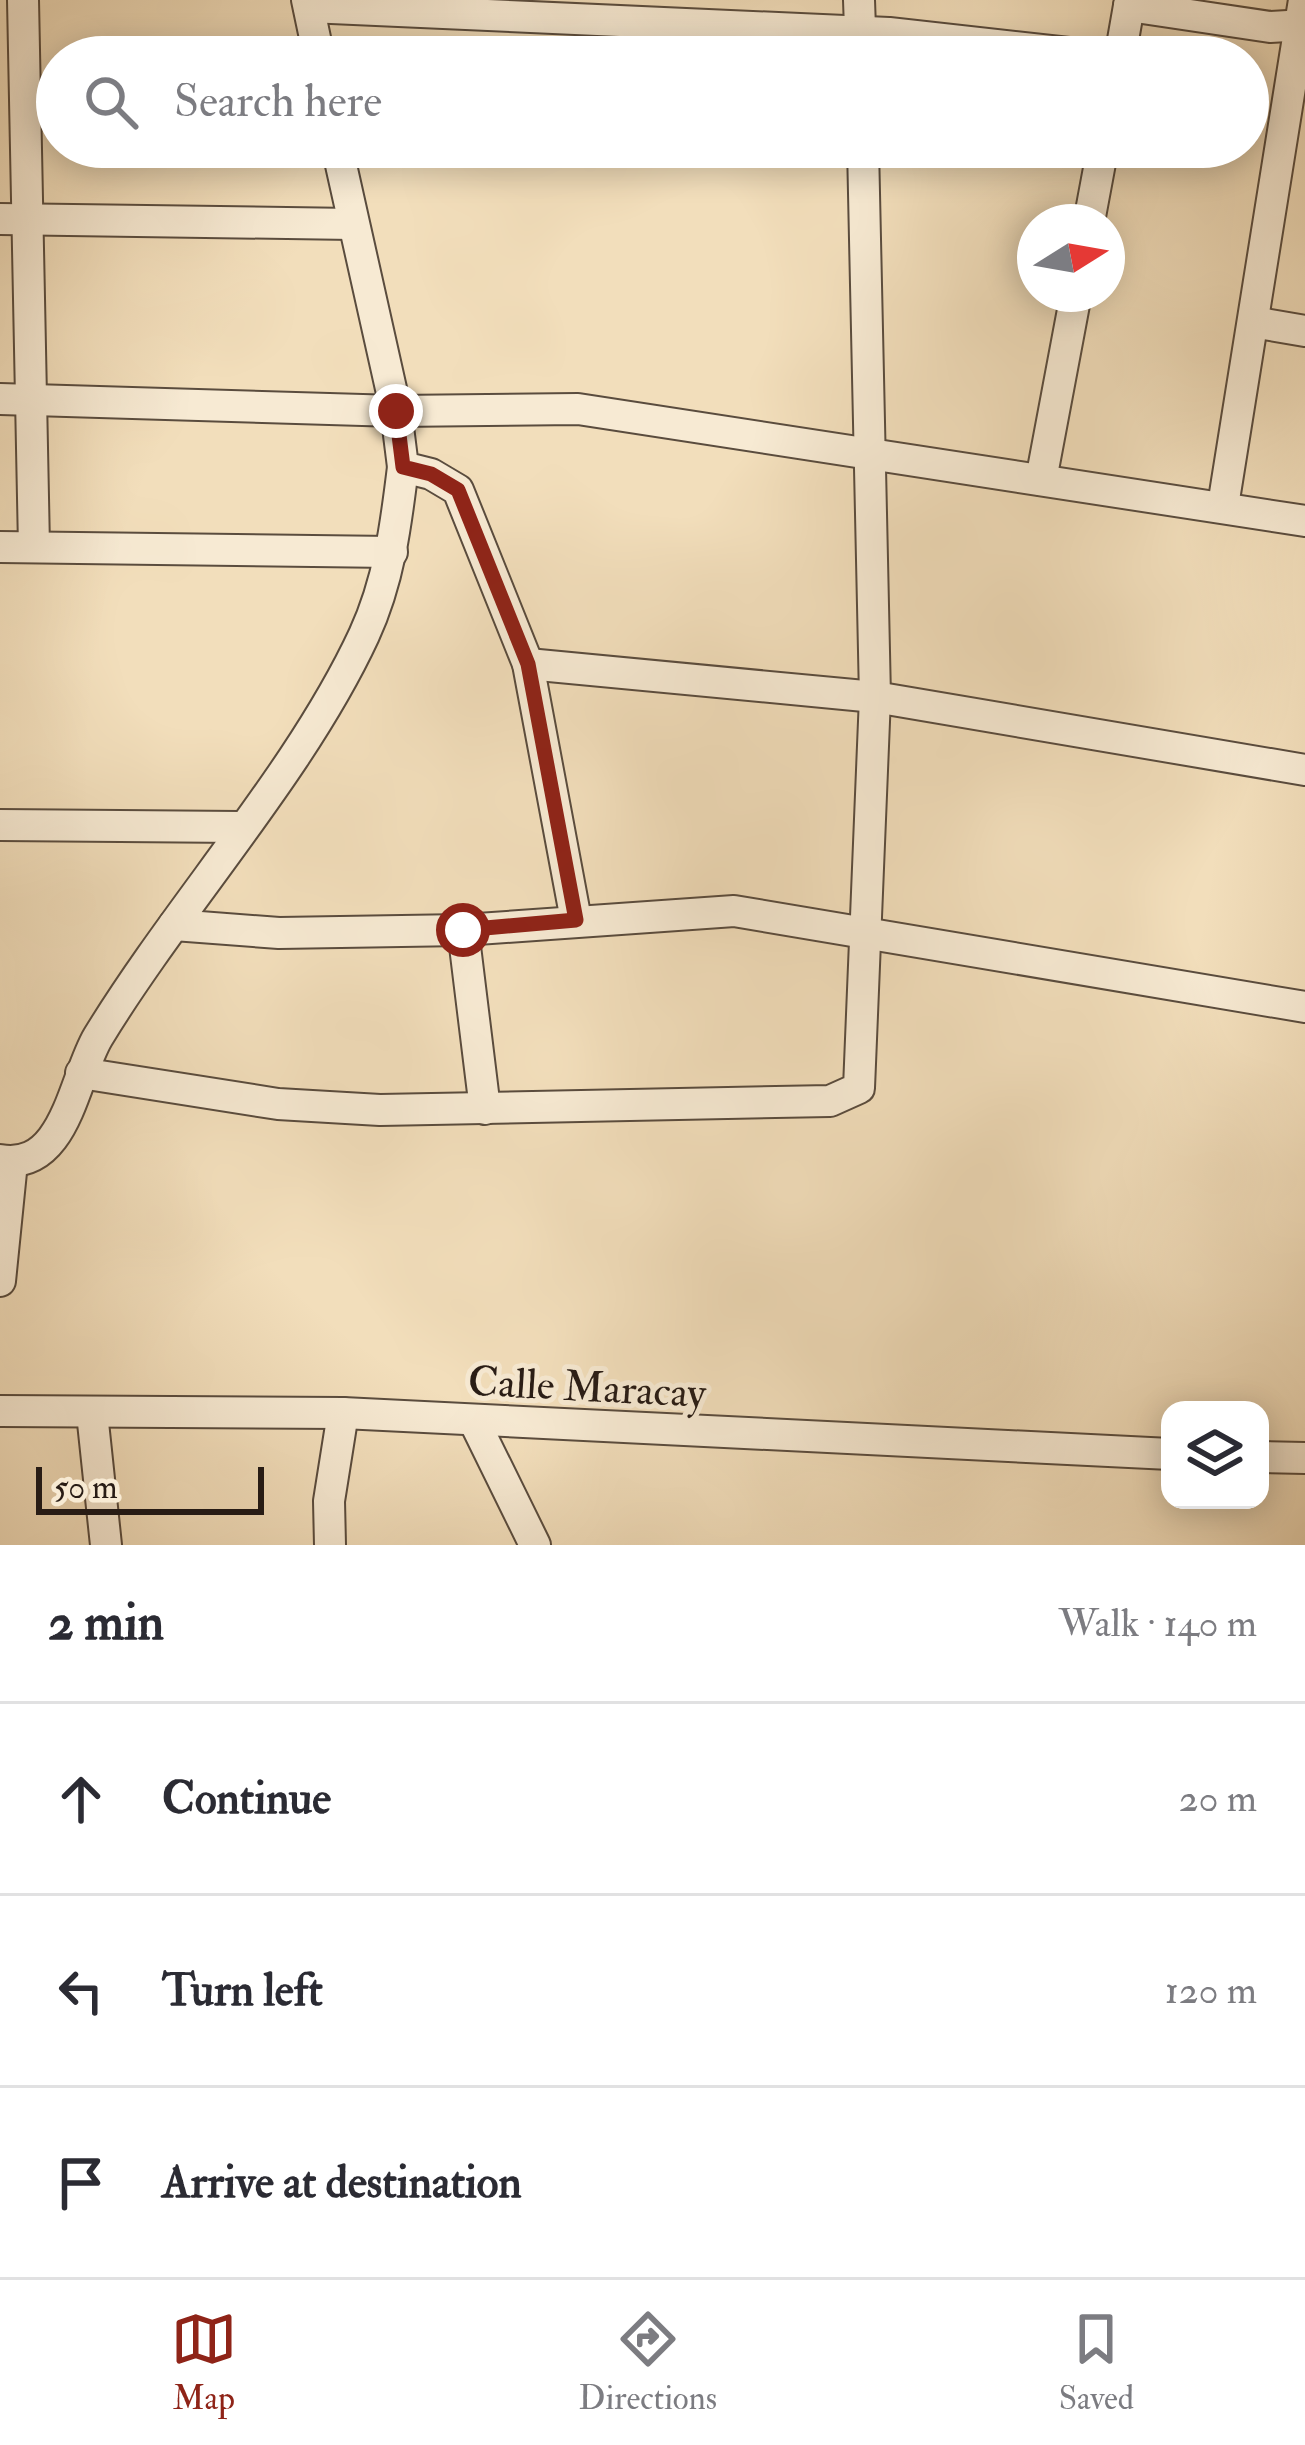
<!DOCTYPE html>
<meta charset="utf-8">
<style>
:root{--surface:#fff;--page:#f7f7f7;--text:#2b2b33;--muted:#7c7c81;--line:#e1e1e2;--accent:#8f2418}
body{margin:0;font-family:"IM FELL Double Pica",serif;background:var(--page);color:var(--text)}
.controls{position:absolute;right:36px;bottom:36px;display:grid;overflow:hidden;border-radius:24px;box-shadow:0 6px 30px #0003}
.controls button{width:108px;height:108px;display:grid;place-items:center;padding:0;border:0;border-bottom:3px solid var(--line);background:var(--surface);color:var(--text);font:60px sans-serif}
.compass{position:absolute;left:1017px;top:204px;width:108px;height:108px;border-radius:50%;background:var(--surface);box-shadow:0 6px 30px #0003;rotate:79deg}
.scale{position:absolute;left:36px;bottom:30px;width:228px;box-sizing:border-box;padding-left:12px;border:6px solid #281c15;border-top:0;font-size:33px;line-height:42px;white-space:nowrap;color:#281c15;-webkit-text-stroke:9px #f7ead3;paint-order:stroke}
.stop{position:absolute;width:36px;height:36px;margin:-27px;border:9px solid #8f2418;border-radius:50%;background:#fff}
.stop.end{background:#8f2418;border-color:#fff;box-shadow:0 3px 12px #0008}
.list{margin:0;padding:0;list-style:none}
h2{display:flex;justify-content:space-between;align-items:center;height:156px;margin:0;padding:0 48px;font-size:51px}
h2 small{font-size:39px;font-weight:400;color:var(--muted)}
.list li{display:grid;grid-template-columns:78px 1fr auto;gap:36px;align-items:center;box-sizing:border-box;height:192px;padding:0 48px;border-top:3px solid var(--line)}
.list b{display:block;font-size:45px;white-space:nowrap}
.list em{font-size:39px;font-style:normal;color:var(--muted)}
.icon{flex:none;width:66px;height:66px;fill:none;stroke:currentColor;stroke-width:2;stroke-linecap:round;stroke-linejoin:round}
.map{position:relative;flex:none;width:1305px;height:1545px;overflow:hidden}
.search{position:absolute;background:var(--surface);box-shadow:0 6px 30px #0003;left:36px;right:36px;top:36px;height:132px;display:flex;align-items:center;gap:30px;box-sizing:border-box;padding:0 42px;border-radius:66px;color:var(--muted);font-size:45px}
.sheet{height:732px;background:var(--surface)}
nav{display:flex;justify-content:space-around;align-items:center;box-sizing:border-box;height:168px;border-top:3px solid var(--line);background:var(--surface);font-size:33px;color:var(--muted)}
nav a{display:grid;justify-items:center;gap:6px}
nav .on{color:var(--accent)}
.map>svg:first-child{display:block}
.lines{fill:none;stroke-linecap:round;stroke-linejoin:round}
.minor-casing{stroke:#5a4c3e;stroke-width:34}
.minor{stroke:#f7ead3;stroke-width:30}
.route{stroke:#8f2418;stroke-width:15}
.labels{text-anchor:middle;stroke-width:10;stroke-linejoin:round;paint-order:stroke}
.street-label{font-size:42px;fill:#281c15;stroke:#f7ead3}
</style>
<div class="map">
<svg width="1305" height="1545" viewBox="0 0 1305 1545">
<rect width="100%" height="100%" fill="#f2debb"/>
<filter id="stains"><feTurbulence type="fractalNoise" baseFrequency=".00167" numOctaves="4"/><feColorMatrix values="0 0 0 0 .2 0 0 0 0 .09 0 0 0 0 .02 0 0 0 .5 -.17"/></filter>
<radialGradient id="worn" r=".72"><stop offset=".6" stop-color="#630" stop-opacity="0"/><stop offset="1" stop-color="#630" stop-opacity=".3"/></radialGradient>
<g class="lines">
<defs>
<g id="minor">
<polyline points="23,0 34,547"/>
<polyline points="307,0 319,57"/>
<polyline points="859,0 861,57"/>
<polyline points="1129,6 1270,27 1305,25"/>
<polyline points="309,7 889,33 1105,57"/>
<polyline points="1120,57 1130,0"/>
<polyline points="337,147 396,411 403,467 431,474 458,490 528,664 576,920"/>
<polyline points="0,219 353,224"/>
<polyline points="1089,222 1103,147"/>
<polyline points="1253,322 1305,331"/>
<polyline points="0,399 396,411 578,409 1305,521"/>
<polyline points="1041,480 1076,294"/>
<polyline points="1223,506 1304,0"/>
<polyline points="0,547 392,552"/>
<polyline points="528,664 875,697 1305,770"/>
<polyline points="0,825 240,827"/>
<polyline points="174,925 279,933 463,930 734,911 1305,1007"/>
<polyline points="463,930 485,1109"/>
<polyline points="81,1073 278,1104 380,1110 830,1101 859,1088 875,697 863,147"/>
<path d="M0,1160C66,1171 73,1079 98,1037C179,904 300,773 364,635C389,581 396,525 403,467"/>
<polyline points="0,1281 12,1162"/>
<polyline points="0,1411 343,1413 1170,1454"/>
<polyline points="92,1413 106,1545"/>
<polyline points="475,1423 535,1545"/>
<polyline points="1260,1457 1305,1458"/>
<polyline points="330,1545 329,1501 343,1413"/>
</g>
</defs>
<use href="#minor" class="minor-casing"/>
<use href="#minor" class="minor"/>
</g>
<g class="lines">
<polyline class="route" points="396,411 403,467 431,474 458,490 528,664 576,920 463,930"/>
</g>
<g class="labels">
<g class="street-label">
<text transform="translate(587 1386) rotate(3)" y="15">Calle Maracay</text>
</g>
</g>
<rect width="100%" height="100%" filter="url(#stains)"/>
<rect width="100%" height="100%" fill="url(#worn)"/>
</svg>
<div class="controls">
<button><svg class="icon" aria-label="layers" viewBox="0 0 24 24"><path d="M12 4l9 5-9 5-9-5zM3 14l9 5 9-5"/></svg></button>
</div>
<svg class="compass" viewBox="-18 -18 36 36"><path d="M0-13l5 13h-10z" fill="#e53935"/><path d="M0 13l5-13h-10z" fill="#7c7c81"/></svg>
<div class="scale">50 m</div>
<div class="stop" style="left:463px;top:930px"></div>
<div class="stop end" style="left:396px;top:411px"></div>
<div class="search"><svg class="icon" aria-label="search" viewBox="0 0 24 24"><circle cx="10" cy="10" r="6"/><path d="M15 15l6 6"/></svg>Search here</div>
</div>
<section class="sheet">
<h2>2 min<small>Walk · 140 m</small></h2>
<ul class="list">
<li><svg class="icon" aria-label="ahead" viewBox="0 0 24 24"><path d="M12 20V5M6 11l6-6 6 6"/></svg><div><b>Continue</b></div><em>20 m</em></li>
<li><svg class="icon" aria-label="left" viewBox="0 0 24 24"><path d="M17 20v-9H6M10 6l-5 5 5 5"/></svg><div><b>Turn left</b></div><em>120 m</em></li>
<li><svg class="icon" aria-label="arrive" viewBox="0 0 24 24"><path d="M6 21V4h12l-3 4 3 4H6"/></svg><div><b>Arrive at destination</b></div></li>
</ul>
</section>
<nav>
<a class="on"><svg class="icon" aria-label="map" viewBox="0 0 24 24"><path d="M3 6l6-2 6 2 6-2v14l-6 2-6-2-6 2zM9 4v14M15 6v14"/></svg>Map</a>
<a><svg class="icon" aria-label="directions" viewBox="0 0 24 24"><path d="M12 3l9 9-9 9-9-9zM9 14v-3h6M13 9l2 2-2 2"/></svg>Directions</a>
<a><svg class="icon" aria-label="saved" viewBox="0 0 24 24"><path d="M7 4h10v16l-5-4-5 4z"/></svg>Saved</a>
</nav>
